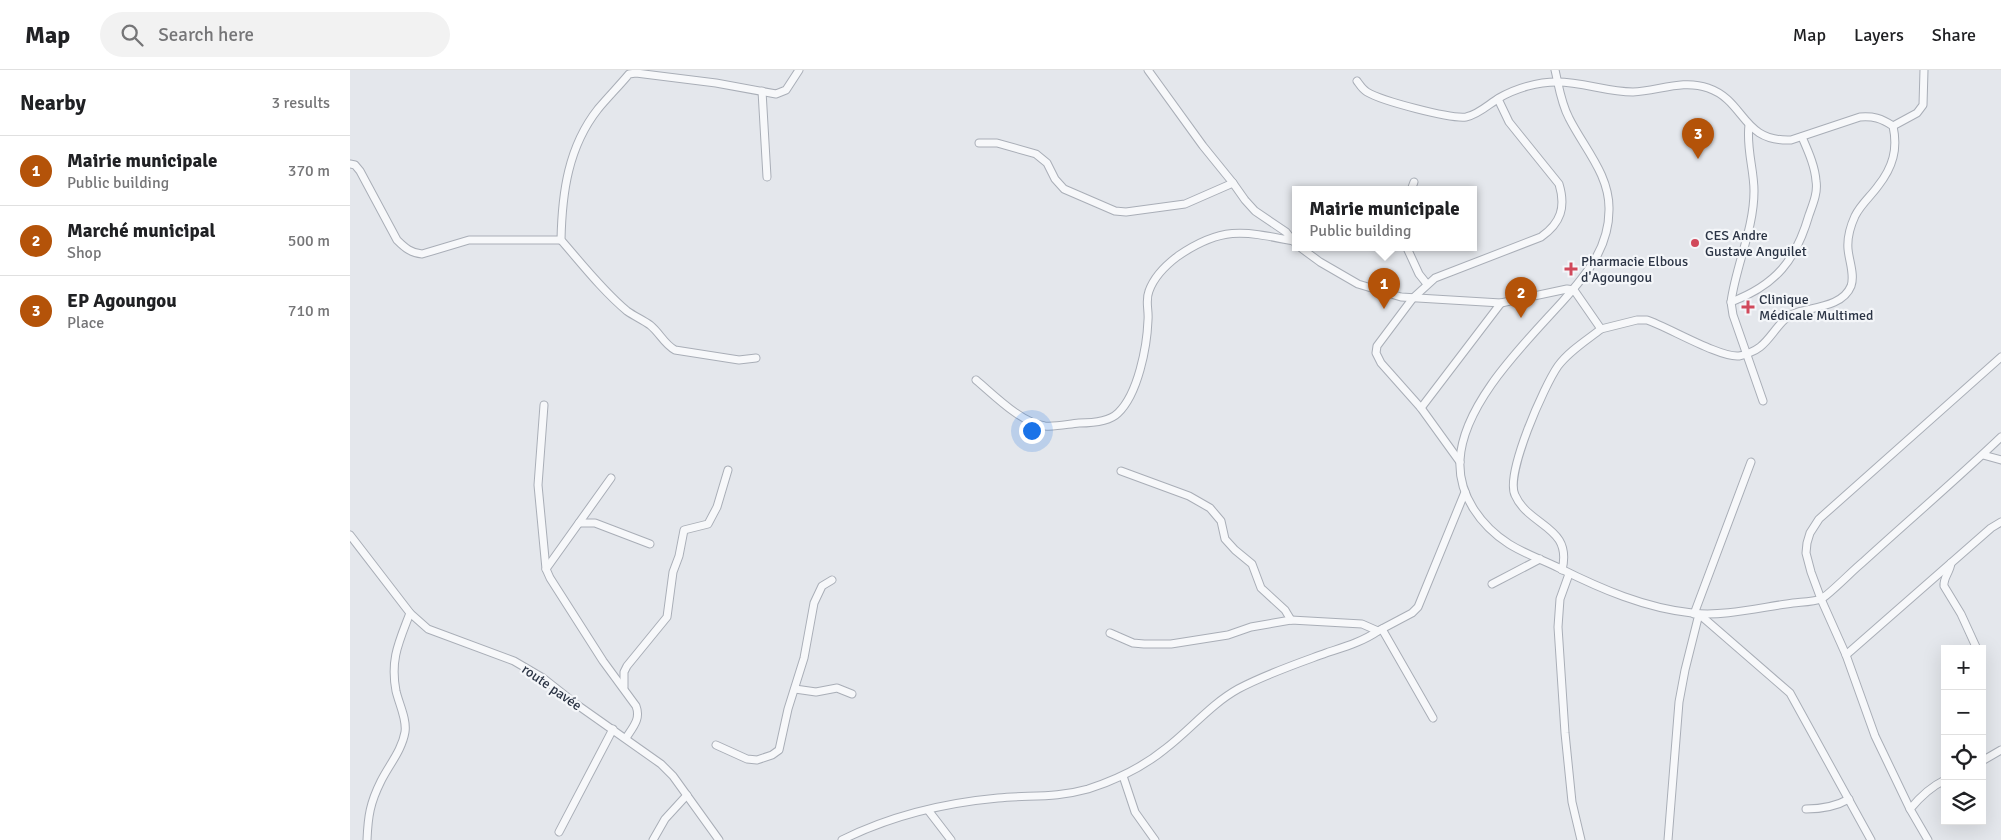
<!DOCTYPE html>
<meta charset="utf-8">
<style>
:root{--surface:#fff;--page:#f2f2f2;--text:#202124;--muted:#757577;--line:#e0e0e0;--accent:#b45309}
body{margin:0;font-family:Signika,sans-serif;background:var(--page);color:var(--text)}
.controls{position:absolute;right:15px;bottom:15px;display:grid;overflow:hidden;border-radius:0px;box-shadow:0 5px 20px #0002}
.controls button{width:45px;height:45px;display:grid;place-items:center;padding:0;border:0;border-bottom:1px solid var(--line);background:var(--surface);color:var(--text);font:25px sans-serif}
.you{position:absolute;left:681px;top:360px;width:18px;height:18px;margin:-12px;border:4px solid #fff;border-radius:50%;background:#1a73e8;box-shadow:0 0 0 8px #1a73e833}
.badge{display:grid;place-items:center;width:32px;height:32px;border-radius:50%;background:var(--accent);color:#fff;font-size:16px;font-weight:700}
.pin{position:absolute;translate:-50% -41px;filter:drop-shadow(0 1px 2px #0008)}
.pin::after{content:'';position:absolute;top:26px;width:18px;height:15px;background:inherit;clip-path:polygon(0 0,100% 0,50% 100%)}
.popup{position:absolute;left:942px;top:116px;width:185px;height:65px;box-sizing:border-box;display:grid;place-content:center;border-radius:0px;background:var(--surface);filter:drop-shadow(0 1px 4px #0005);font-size:16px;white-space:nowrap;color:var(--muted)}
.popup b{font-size:19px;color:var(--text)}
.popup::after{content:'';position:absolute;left:50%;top:100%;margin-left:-10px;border:10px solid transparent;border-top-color:var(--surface)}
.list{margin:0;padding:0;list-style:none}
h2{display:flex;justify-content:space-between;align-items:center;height:65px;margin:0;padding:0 20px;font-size:21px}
h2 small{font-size:16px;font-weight:400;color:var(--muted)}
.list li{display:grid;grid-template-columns:32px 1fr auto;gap:15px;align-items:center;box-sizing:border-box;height:70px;padding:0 20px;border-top:1px solid var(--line)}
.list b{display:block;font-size:19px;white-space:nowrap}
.list p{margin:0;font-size:16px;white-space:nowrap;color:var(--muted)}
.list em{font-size:16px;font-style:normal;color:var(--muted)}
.icon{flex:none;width:28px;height:28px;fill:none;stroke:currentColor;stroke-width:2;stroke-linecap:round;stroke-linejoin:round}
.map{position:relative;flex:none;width:1651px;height:770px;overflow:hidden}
header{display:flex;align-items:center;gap:30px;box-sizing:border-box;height:70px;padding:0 25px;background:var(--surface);border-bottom:1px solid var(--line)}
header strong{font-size:24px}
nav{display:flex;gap:28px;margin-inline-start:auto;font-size:18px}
.search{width:350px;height:45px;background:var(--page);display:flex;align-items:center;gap:12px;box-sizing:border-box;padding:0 18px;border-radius:28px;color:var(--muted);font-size:19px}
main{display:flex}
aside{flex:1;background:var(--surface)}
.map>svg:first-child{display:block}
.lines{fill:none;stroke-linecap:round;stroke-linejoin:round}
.minor-casing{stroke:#a9aeb7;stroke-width:9}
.minor{stroke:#f7f8fa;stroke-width:7}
.poi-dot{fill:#d1495b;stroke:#f4f6f9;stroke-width:2}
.labels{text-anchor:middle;stroke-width:4.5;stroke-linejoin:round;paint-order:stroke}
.poi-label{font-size:14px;fill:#2b3445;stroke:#f4f6f9;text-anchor:start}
.street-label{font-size:14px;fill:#2b3445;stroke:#f4f6f9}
</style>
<header>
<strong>Map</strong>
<div class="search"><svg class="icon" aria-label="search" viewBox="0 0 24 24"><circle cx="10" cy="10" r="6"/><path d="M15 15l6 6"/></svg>Search here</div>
<nav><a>Map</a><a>Layers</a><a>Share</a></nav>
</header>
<main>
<aside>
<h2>Nearby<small>3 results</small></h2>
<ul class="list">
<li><span class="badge">1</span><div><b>Mairie municipale</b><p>Public building</p></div><em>370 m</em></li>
<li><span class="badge">2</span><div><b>Marché municipal</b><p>Shop</p></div><em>500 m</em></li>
<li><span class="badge">3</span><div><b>EP Agoungou</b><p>Place</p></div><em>710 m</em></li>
</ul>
</aside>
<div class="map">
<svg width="1651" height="770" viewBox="0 0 1651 770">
<rect width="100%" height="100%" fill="#e4e7ec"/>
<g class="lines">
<defs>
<g id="minor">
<polyline points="798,0 853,76 883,113 895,130 905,141 936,162 943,171"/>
<path d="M1205,0C1209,17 1211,33 1219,48C1234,78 1260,105 1259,140C1259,178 1236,205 1212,232C1175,273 1113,333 1110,390C1108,425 1131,456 1159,474C1175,484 1193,490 1209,498C1251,519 1295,538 1342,543C1373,547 1412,537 1443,533C1451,532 1463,532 1471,529C1479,525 1504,499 1513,492C1559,450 1606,410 1651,367"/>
<polyline points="412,21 417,107"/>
<polyline points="1543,56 1567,43 1573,35 1574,0"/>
<polyline points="629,73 647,73 686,84 697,93 705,109 714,119 765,141 776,142 835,134 883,113"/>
<path d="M0,94L5,95L10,101L47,170C55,178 61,183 72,184L119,170H211"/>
<polyline points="1061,120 1064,112"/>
<path d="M951,178L970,192L1008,214L1051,227L1151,233L1217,219L1224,220L1251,259L1287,250H1297C1318,257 1370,288 1389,286C1395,285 1405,281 1410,277C1424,266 1430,247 1448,242C1465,237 1493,236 1501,216C1505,205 1499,191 1498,179C1497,167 1500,157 1505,146C1511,134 1521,126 1528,116C1543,97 1548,79 1543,56C1531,48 1523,46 1510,47L1441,70C1391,72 1396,31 1358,18C1333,9 1308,21 1283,22C1257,22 1233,12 1207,12C1188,12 1166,18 1149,28C1139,34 1128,45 1116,47C1100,49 1032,31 1017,22C1012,19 1010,15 1007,11"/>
<polyline points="1057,178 1069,204 1077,214"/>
<path d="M1381,232C1386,195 1404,159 1404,121C1404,99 1396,78 1399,55"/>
<path d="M406,288L389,290L325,280C314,274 310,263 300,255C293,250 284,246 277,241C252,220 232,194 211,170C212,123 218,77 248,39C258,27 269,16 279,4L286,3L366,13L426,24L436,20L449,0"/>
<path d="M626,310C644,325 671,353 695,356C706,357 718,354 729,353C741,353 759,352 768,343C788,324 797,277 798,250C799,240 795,231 799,221C804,207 816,195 828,186C872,156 893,161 943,171"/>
<path d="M1413,331L1383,245L1381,232C1426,215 1446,190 1459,145C1463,134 1468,122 1466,111C1465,96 1458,81 1452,67"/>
<path d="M194,335L188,415L196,499L200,508L253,591L286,636C291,649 283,657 276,668"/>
<polyline points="1071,338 1151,233"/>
<polyline points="1633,385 1651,390"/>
<path d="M1110,392L1071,338L1031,293L1026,283L1027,276L1063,228L1085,208L1191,167C1211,153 1216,137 1209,114L1159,52L1148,29"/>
<polyline points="771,401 839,426 860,438 871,451 875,469 885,480 902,494 911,518 935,540 941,550"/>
<polyline points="229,453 245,453 300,474"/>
<polyline points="0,465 60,543 78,559 164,591 193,608 226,634 311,694 323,706 369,770"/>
<path d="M1601,493C1600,502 1593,508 1594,516L1611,544L1627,579"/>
<polyline points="196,499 261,408"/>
<path d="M1212,500C1223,456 1179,457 1165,425C1155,404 1194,316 1208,296C1219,281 1237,270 1251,259"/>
<polyline points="1219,504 1210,529 1208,557 1215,663 1222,732 1231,770"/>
<polyline points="1142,514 1190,489"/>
<polyline points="1344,544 1401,392"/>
<polyline points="1032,559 1083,648"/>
<polyline points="760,563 783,573 794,574 821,574 878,565 901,557 941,550 1012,554 1028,561 1062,543 1068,537 1115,422"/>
<polyline points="1496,585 1641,458 1651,452"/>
<polyline points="274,617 274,602 277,596 317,547 323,502 329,486 334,460 358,454 367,437 378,400"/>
<polyline points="445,619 466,622 487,618 502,624"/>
<polyline points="366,675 397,689 407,690 422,685 429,680 438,639 454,588 464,533 472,516 482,510"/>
<polyline points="1632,691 1651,680"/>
<polyline points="773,706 785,742 805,770"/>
<path d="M1456,739C1472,739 1485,737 1499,729"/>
<polyline points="1560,739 1525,666 1496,585 1471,529 1461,502 1456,483 1457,473 1460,463 1469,449 1651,287"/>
<polyline points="578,740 601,770"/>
<polyline points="209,762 263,659"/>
<path d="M17,770C18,746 20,733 31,711C39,695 52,680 55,662C57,649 49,634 46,621C40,589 49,572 60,543"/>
<polyline points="303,770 315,749 337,725"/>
<path d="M492,770C540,746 594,733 648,728C680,725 706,728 738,719C766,710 793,697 815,679C840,660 861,634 888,619C916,604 946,594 976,583C994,577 1012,572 1028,561"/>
<polyline points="1318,770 1329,632 1335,600 1349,544 1440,623 1521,770"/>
<path d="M1578,770L1560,739C1570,727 1580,717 1595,710"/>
</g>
</defs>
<use href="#minor" class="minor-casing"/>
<use href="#minor" class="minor"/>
</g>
<g class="poi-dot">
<circle cx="1345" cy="173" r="5"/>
<path d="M1218.5 191.5h5v5h5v5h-5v5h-5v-5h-5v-5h5z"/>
<path d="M1395.5 229.5h5v5h5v5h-5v5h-5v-5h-5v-5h5z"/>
</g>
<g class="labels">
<g class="poi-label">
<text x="1355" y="170">CES Andre<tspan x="1355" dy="16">Gustave Anguilet</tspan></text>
<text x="1231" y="196">Pharmacie Elbous<tspan x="1231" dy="16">d'Agoungou</tspan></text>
<text x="1409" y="234">Clinique<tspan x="1409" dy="16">Médicale Multimed</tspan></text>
</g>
<g class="street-label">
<text transform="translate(202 617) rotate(35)" y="5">route pavée</text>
</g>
</g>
</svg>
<div class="controls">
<button>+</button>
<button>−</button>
<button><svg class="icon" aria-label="locate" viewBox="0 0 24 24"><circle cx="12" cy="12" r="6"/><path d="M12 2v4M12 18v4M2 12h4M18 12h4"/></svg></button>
<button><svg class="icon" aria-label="layers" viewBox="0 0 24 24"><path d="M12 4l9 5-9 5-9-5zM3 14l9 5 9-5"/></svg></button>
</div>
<div class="you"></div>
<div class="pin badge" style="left:1034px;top:239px">1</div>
<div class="popup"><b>Mairie municipale</b>Public building</div>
<div class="pin badge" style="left:1171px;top:248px">2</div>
<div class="pin badge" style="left:1348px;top:89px">3</div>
</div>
</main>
